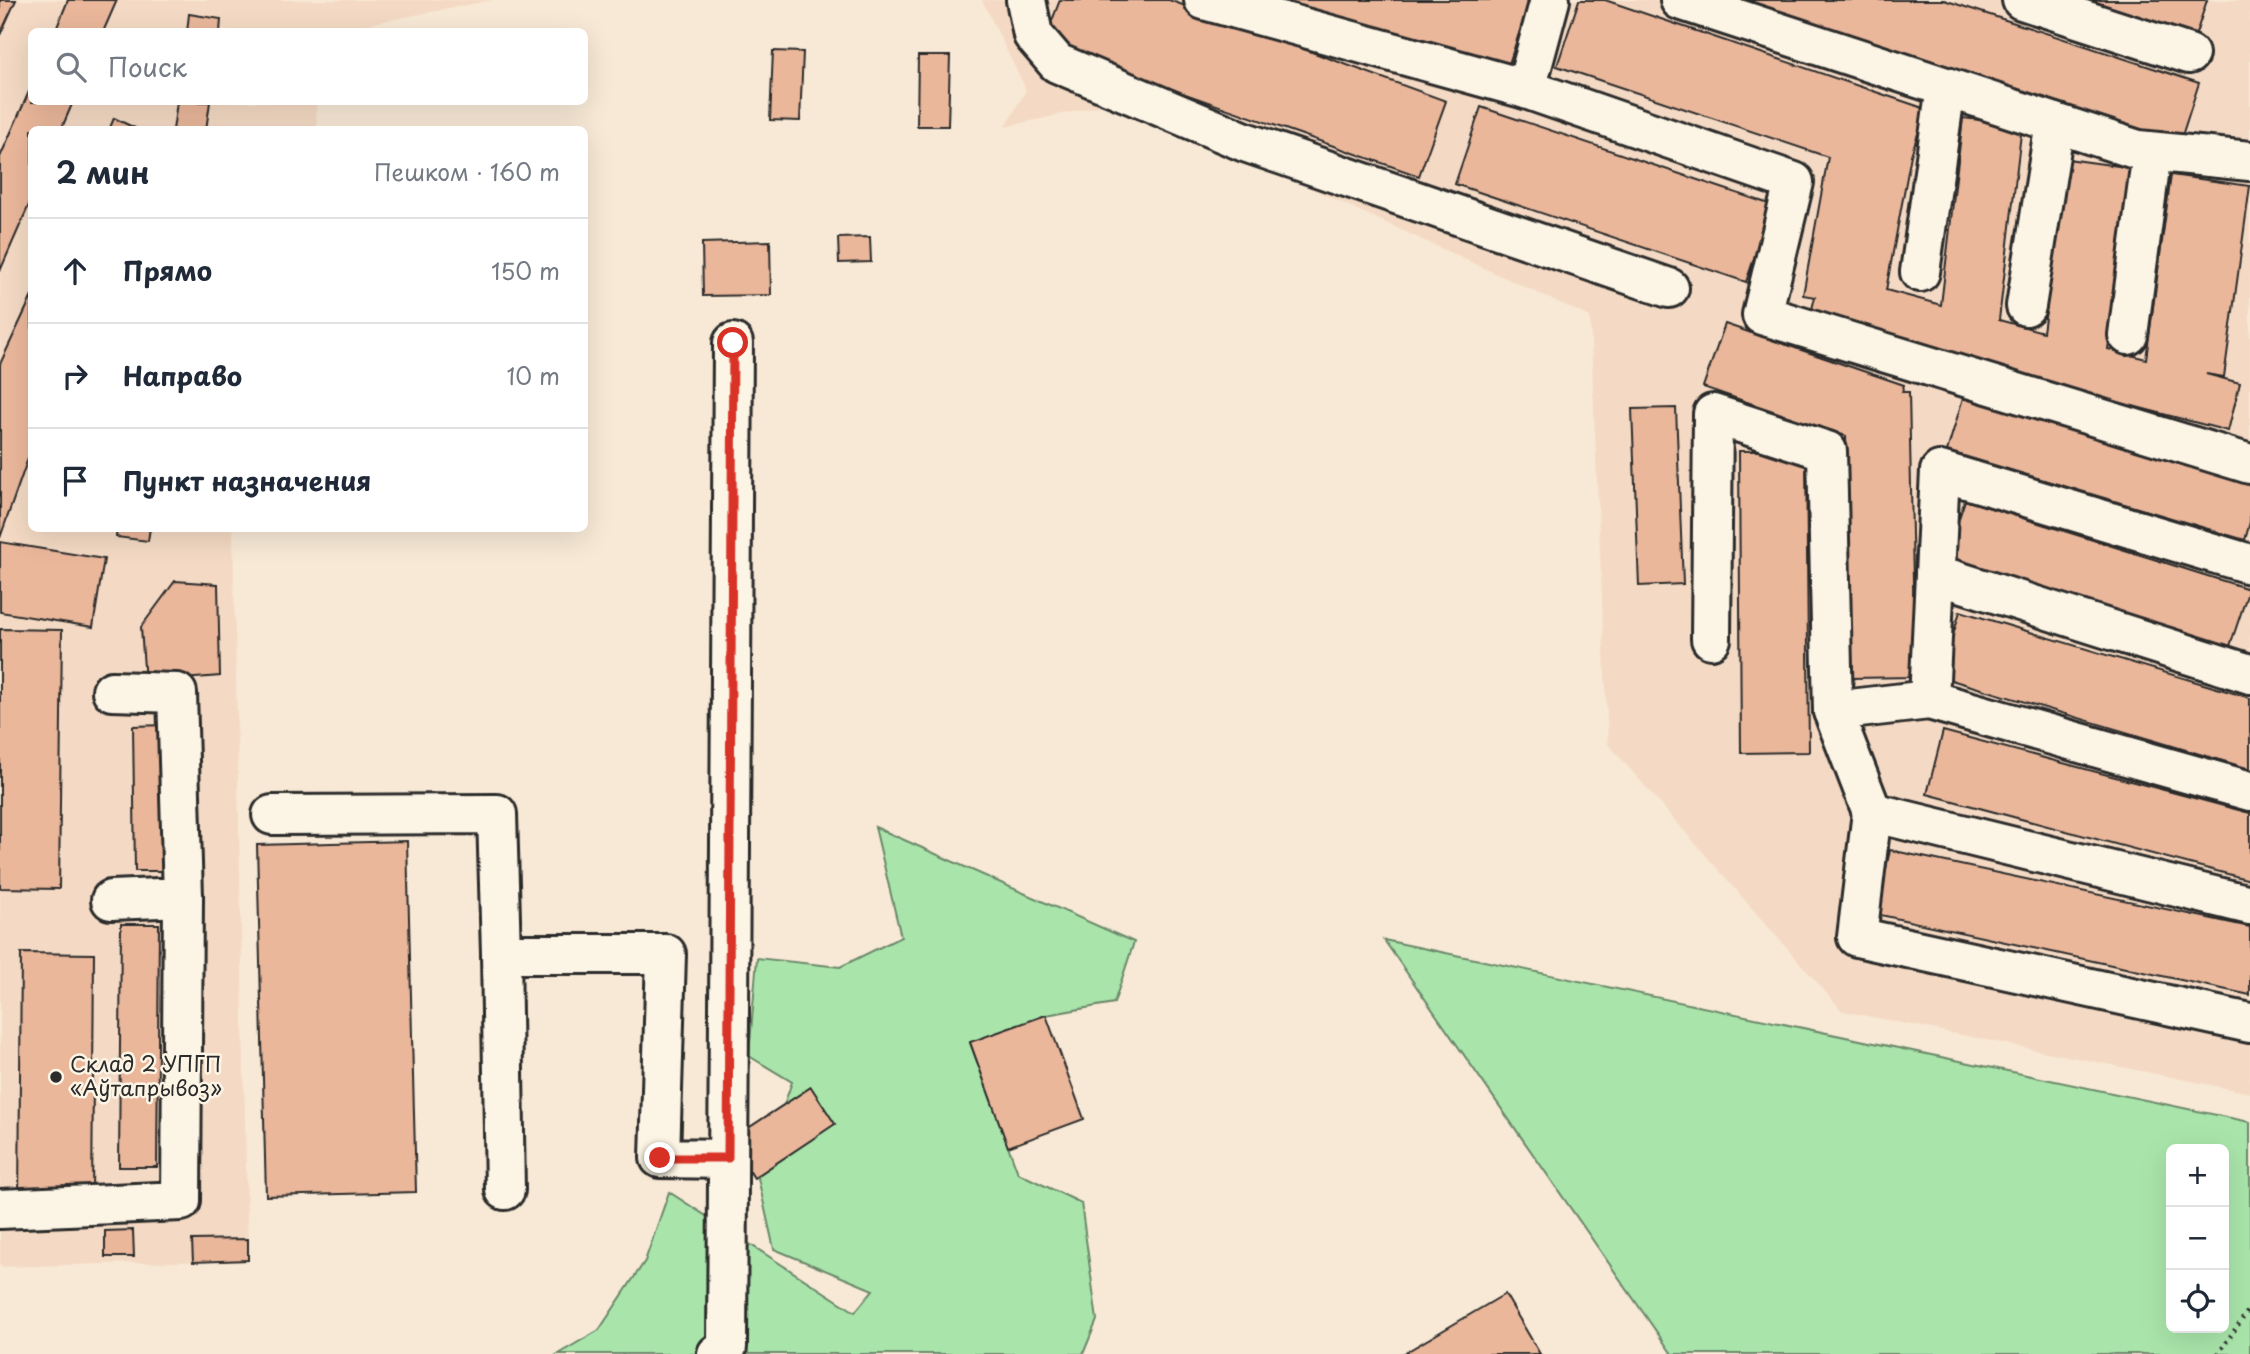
<!DOCTYPE html>
<html lang="ru">
<meta charset="utf-8">
<style>
:root{--surface:#fff;--page:#f6f6f7;--text:#1f2937;--muted:#747a83;--line:#e0e1e3}
body{margin:0;font-family:"Playpen Sans",sans-serif;background:var(--page);color:var(--text)}
.controls{position:absolute;right:21px;bottom:21px;display:grid;overflow:hidden;border-radius:10px;box-shadow:0 7px 28px #0002}
.controls button{width:63px;height:63px;display:grid;place-items:center;padding:0;border:0;border-bottom:2px solid var(--line);background:var(--surface);color:var(--text);font:35px sans-serif}
.stop{position:absolute;width:21px;height:21px;margin:-16px;border:5px solid #d93025;border-radius:50%;background:#fff}
.stop.end{background:#d93025;border-color:#fff;box-shadow:0 2px 7px #0008}
.list{margin:0;padding:0;list-style:none}
h2{display:flex;justify-content:space-between;align-items:center;height:91px;margin:0;padding:0 28px;font-size:30px}
h2 small{font-size:23px;font-weight:400;color:var(--muted)}
.list li{display:grid;grid-template-columns:46px 1fr auto;gap:21px;align-items:center;box-sizing:border-box;height:105px;padding:0 28px;border-top:2px solid var(--line)}
.list b{display:block;font-size:26px;white-space:nowrap}
.list em{font-size:23px;font-style:normal;color:var(--muted)}
.icon{flex:none;width:38px;height:38px;fill:none;stroke:currentColor;stroke-width:2;stroke-linecap:round;stroke-linejoin:round}
.map{position:relative;flex:none;width:2250px;height:1354px;overflow:hidden}
.search{position:absolute;background:var(--surface);box-shadow:0 7px 28px #0002;left:28px;top:28px;width:560px;height:77px;display:flex;align-items:center;gap:18px;box-sizing:border-box;padding:0 24px;border-radius:10px;color:var(--muted);font-size:26px}
.panel{position:absolute;background:var(--surface);box-shadow:0 7px 28px #0002;left:28px;top:126px;width:560px;height:406px;border-radius:10px}
.map>svg:first-child{display:block}
.built{fill:#f4dac4}
.green{fill:#a9e5aa;stroke:#6a886a;stroke-width:2;fill-rule:evenodd}
.building{fill:#eab79b;stroke:#2b2b2b;stroke-width:2}
.lines{fill:none;stroke-linecap:round;stroke-linejoin:round}
.minor-casing{stroke:#2b2b2b;stroke-width:44}
.path{stroke:#2b2b2b;stroke-width:4.5;stroke-dasharray:2 5;stroke-linecap:butt}
.minor{stroke:#fcf5e5;stroke-width:38}
.route{stroke:#d93025;stroke-width:9}
.poi-dot{fill:#2b2b2b;stroke:#fcf5e5;stroke-width:2.5}
.labels{text-anchor:middle;stroke-width:5;stroke-linejoin:round;paint-order:stroke}
.poi-label{font-size:21px;fill:#2b2b2b;stroke:#fcf5e5;text-anchor:start}
</style>
<div class="map">
<svg width="2250" height="1354" viewBox="0 0 2250 1354">
<rect width="100%" height="100%" fill="#f8e9d6"/>
<filter id="ink" filterUnits="userSpaceOnUse"><feTurbulence type="fractalNoise" baseFrequency=".0143" numOctaves="2"/><feDisplacementMap in="SourceGraphic" scale="14" xChannelSelector="R" yChannelSelector="G"/><feConvolveMatrix kernelMatrix="1 2 1 2 8 2 1 2 1" color-interpolation-filters="sRGB"/></filter>
<g filter="url(#ink)">
<g class="built">
<polygon points="0,0 493,0 348,28 345,31 32,32 32,102 316,102 317,129 32,130 32,528 233,529 248,1260 0,1267"/>
<polygon points="982,0 2250,0 2250,1093 1842,1011 1608,744 1590,317 1121,101 1005,127 1026,90"/>
</g>
<g class="green">
<polygon points="875,827 1134,942 1114,1003 1046,1015 970,1043 1018,1173 1081,1203 1097,1320 1083,1354 558,1354 599,1330 645,1261 669,1192 855,1312 873,1290 774,1249 758,1178 792,1082 749,1056 757,958 840,967 901,937"/>
<path d="M1384,940L2250,1122V1354H1672ZM2171,1149H2224V1328H2171Z"/>
</g>
<g class="building">
<polygon points="0,0 16,0 0,35"/>
<polygon points="68,0 117,0 103,32 55,32"/>
<polygon points="1060,0 1169,0 1446,101 1419,176 1043,44"/>
<polygon points="1262,0 1530,0 1504,79"/>
<polygon points="1579,0 1605,0 1926,109 1911,155 1886,290 1941,305 1963,118 2022,125 1999,320 2043,332 2067,159 2133,168 2108,349 2146,359 2171,175 2250,186 2224,377 2206,374 2240,383 2228,431 1809,321 1815,297 1803,295 1828,157 1557,66"/>
<polygon points="1745,0 1944,0 2199,83 2180,142"/>
<polygon points="2080,0 2207,0 2195,37"/>
<polygon points="189,14 221,19 220,32 187,32"/>
<polygon points="773,51 803,52 800,121 770,120"/>
<polygon points="918,56 950,56 948,126 917,126"/>
<polygon points="32,85 32,102 73,102 61,130 32,130 32,198 0,271 0,157"/>
<polygon points="177,102 210,102 206,130 173,130"/>
<polygon points="1481,107 1772,205 1746,282 1455,184"/>
<polygon points="114,118 139,130 109,130"/>
<polygon points="870,237 871,262 839,263 838,238"/>
<polygon points="770,241 771,295 703,296 702,243"/>
<polygon points="32,296 32,447 0,538 0,364"/>
<polygon points="1725,324 1904,385 1902,392 1909,392 1915,677 1851,678 1846,436 1703,387"/>
<polygon points="1963,398 2250,484 2250,522 2245,540 1947,451"/>
<polygon points="1676,408 1683,584 1639,586 1632,409"/>
<polygon points="1739,451 1806,451 1809,752 1741,753"/>
<polygon points="1965,500 2249,589 2230,646 1946,558"/>
<polygon points="117,528 150,528 148,541 116,537"/>
<polygon points="0,542 104,559 93,627 0,612"/>
<polygon points="175,581 218,584 220,676 145,682 141,627"/>
<polygon points="1960,611 2250,698 2250,769 1941,677"/>
<polygon points="0,629 62,630 59,889 0,888"/>
<polygon points="165,725 167,871 135,871 133,726"/>
<polygon points="1943,731 2250,813 2250,880 1927,794"/>
<polygon points="407,841 416,1192 266,1196 257,845"/>
<polygon points="1890,850 2250,927 2250,995 1876,914"/>
<polygon points="121,924 159,924 157,1167 119,1167"/>
<polygon points="21,953 94,954 92,1201 19,1200"/>
<polygon points="1046,1015 1084,1119 1008,1147 970,1042"/>
<polygon points="811,1087 835,1124 754,1178 730,1140"/>
<polygon points="133,1230 134,1257 105,1257 105,1231"/>
<polygon points="248,1239 248,1260 193,1262 192,1240"/>
<polygon points="1505,1294 1540,1354 1403,1354"/>
</g>
<g class="lines">
<defs>
<g id="minor">
<polyline points="1026,0 1033,35 1057,63 1245,142 1669,288"/>
<polyline points="1204,0 1526,89"/>
<polyline points="1550,0 1526,89 1794,182 1762,315 2250,464"/>
<polyline points="1680,0 2138,150 2250,161"/>
<polyline points="2022,0 2189,54"/>
<polyline points="1920,272 1946,87"/>
<polyline points="2026,306 2055,123"/>
<polyline points="2128,335 2152,152"/>
<polyline points="1935,574 2250,674"/>
<polyline points="1711,639 1713,414 1827,451 1833,711 1929,700 2250,791"/>
<polyline points="1929,700 1940,471 2250,564"/>
<polyline points="1833,711 1872,812 2250,905"/>
<polyline points="1872,812 1857,937 2250,1023"/>
<polyline points="272,815 497,814 501,954"/>
<polyline points="111,900 183,897 177,693 112,691"/>
<polyline points="505,1190 501,954 666,954 660,1158 728,1159"/>
<polyline points="0,1209 181,1201 183,897"/>
<polyline points="717,1354 727,1347 733,343"/>
</g>
</defs>
<use href="#minor" class="minor-casing"/>
<polyline class="path" points="2218,1354 2250,1308"/>
<use href="#minor" class="minor"/>
</g>
</g>
<g class="lines" filter="url(#ink)">
<polyline class="route" points="660,1158 728,1158 733,343"/>
</g>
<circle class="poi-dot" cx="56" cy="1077" r="7"/>
<g class="labels">
<g class="poi-label">
<text x="70" y="1072">Склад 2 УПГП<tspan x="70" dy="24">«Аўтапрывоз»</tspan></text>
</g>
</g>
</svg>
<div class="controls">
<button>+</button>
<button>−</button>
<button><svg class="icon" aria-label="locate" viewBox="0 0 24 24"><circle cx="12" cy="12" r="6"/><path d="M12 2v4M12 18v4M2 12h4M18 12h4"/></svg></button>
</div>
<div class="stop" style="left:733px;top:343px"></div>
<div class="stop end" style="left:660px;top:1158px"></div>
<div class="search"><svg class="icon" aria-label="search" viewBox="0 0 24 24"><circle cx="10" cy="10" r="6"/><path d="M15 15l6 6"/></svg>Поиск</div>
<section class="panel">
<h2>2 мин<small>Пешком · 160 m</small></h2>
<ul class="list">
<li><svg class="icon" aria-label="ahead" viewBox="0 0 24 24"><path d="M12 20V5M6 11l6-6 6 6"/></svg><div><b>Прямо</b></div><em>150 m</em></li>
<li><svg class="icon" aria-label="right" viewBox="0 0 24 24"><path d="M7 20v-9h11M14 6l5 5-5 5"/></svg><div><b>Направо</b></div><em>10 m</em></li>
<li><svg class="icon" aria-label="arrive" viewBox="0 0 24 24"><path d="M6 21V4h12l-3 4 3 4H6"/></svg><div><b>Пункт назначения</b></div></li>
</ul>
</section>
</div>
